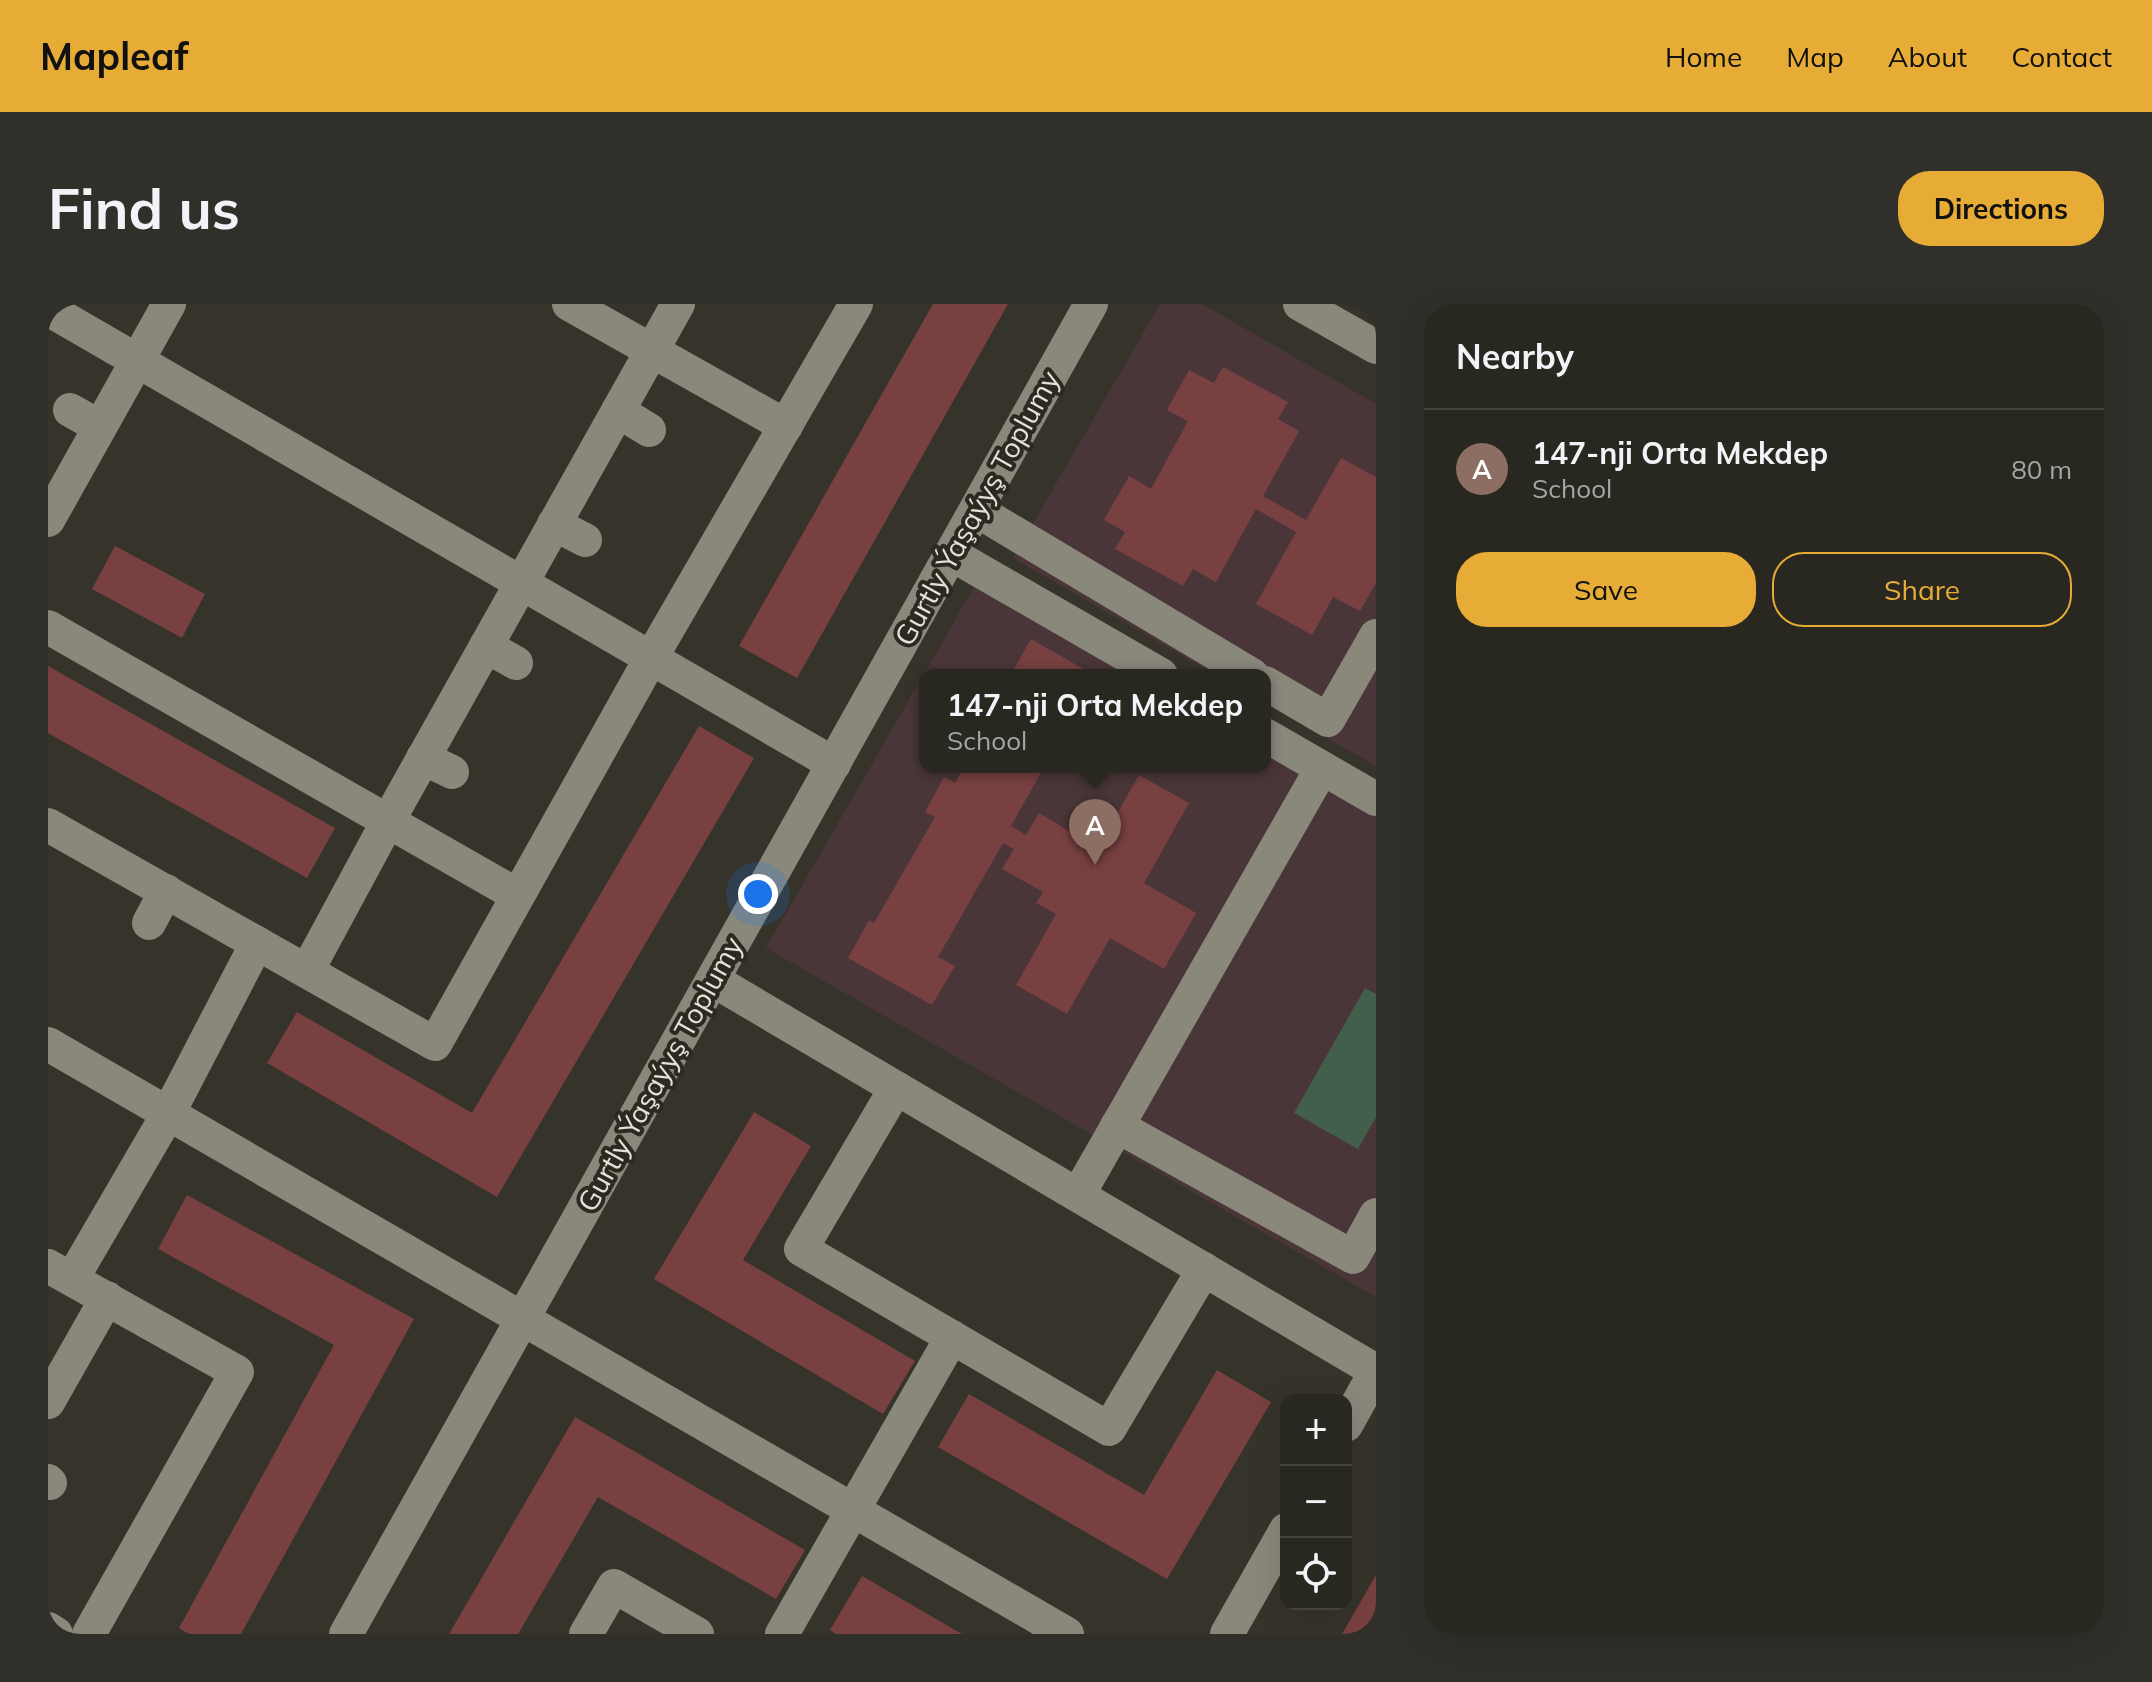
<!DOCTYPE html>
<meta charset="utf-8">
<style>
:root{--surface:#282720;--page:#302f29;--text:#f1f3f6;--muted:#a5a5a5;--line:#44443e;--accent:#e7ac36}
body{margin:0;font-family:Mulish,sans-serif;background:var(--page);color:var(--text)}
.controls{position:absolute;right:24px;bottom:24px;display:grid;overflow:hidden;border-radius:16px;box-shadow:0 8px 32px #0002}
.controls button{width:72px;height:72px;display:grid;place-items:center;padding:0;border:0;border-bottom:2px solid var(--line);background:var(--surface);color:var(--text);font:40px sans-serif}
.you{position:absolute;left:710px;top:590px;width:28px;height:28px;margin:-20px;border:6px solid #fff;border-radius:50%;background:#1a73e8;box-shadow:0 0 0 12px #1a73e833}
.badge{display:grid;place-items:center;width:52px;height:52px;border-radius:50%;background:var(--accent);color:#fff;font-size:26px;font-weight:700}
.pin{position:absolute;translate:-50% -66px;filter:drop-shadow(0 2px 4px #0008)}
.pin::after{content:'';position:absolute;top:42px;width:28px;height:24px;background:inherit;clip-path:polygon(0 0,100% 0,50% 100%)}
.popup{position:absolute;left:871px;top:365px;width:352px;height:104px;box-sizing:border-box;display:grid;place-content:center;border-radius:16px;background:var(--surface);filter:drop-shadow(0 2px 6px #0005);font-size:26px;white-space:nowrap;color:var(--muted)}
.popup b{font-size:30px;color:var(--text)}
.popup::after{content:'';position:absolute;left:50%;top:100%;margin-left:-16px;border:16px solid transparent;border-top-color:var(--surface)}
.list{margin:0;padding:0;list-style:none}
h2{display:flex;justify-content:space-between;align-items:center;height:104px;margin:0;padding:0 32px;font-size:34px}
h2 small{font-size:26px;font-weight:400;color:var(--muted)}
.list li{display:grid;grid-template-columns:52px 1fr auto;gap:24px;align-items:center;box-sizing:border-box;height:120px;padding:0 32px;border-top:2px solid var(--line)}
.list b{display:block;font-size:30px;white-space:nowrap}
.list p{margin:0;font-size:26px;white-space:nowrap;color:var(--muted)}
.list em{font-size:26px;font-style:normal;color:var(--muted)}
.actions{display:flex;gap:16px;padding:24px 32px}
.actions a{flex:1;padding:18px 0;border:2px solid var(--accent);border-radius:32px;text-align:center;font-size:28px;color:var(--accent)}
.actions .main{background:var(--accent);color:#111}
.icon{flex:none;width:44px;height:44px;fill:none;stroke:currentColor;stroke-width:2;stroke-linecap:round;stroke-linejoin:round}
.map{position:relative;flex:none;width:1328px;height:1330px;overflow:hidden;border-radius:32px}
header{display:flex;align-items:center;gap:48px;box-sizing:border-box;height:112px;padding:0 40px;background:var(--accent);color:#111}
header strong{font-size:38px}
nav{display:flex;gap:44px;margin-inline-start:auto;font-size:28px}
.intro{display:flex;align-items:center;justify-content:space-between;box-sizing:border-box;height:192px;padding:0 48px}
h1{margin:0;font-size:56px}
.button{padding:20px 36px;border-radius:32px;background:var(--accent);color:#111;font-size:28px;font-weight:700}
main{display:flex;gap:48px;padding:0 48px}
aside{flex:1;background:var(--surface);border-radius:32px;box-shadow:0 8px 32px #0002}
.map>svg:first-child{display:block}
.education{fill:#4a3638}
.green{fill:#415f4b}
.building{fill:#784041}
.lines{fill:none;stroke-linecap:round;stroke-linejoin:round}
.minor{stroke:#8a887b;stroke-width:34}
.labels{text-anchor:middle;stroke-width:8;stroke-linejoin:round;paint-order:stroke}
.street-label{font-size:28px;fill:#e2e1da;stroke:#2c2a20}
</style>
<header>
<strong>Mapleaf</strong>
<nav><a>Home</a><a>Map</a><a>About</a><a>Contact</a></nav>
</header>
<div class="intro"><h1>Find us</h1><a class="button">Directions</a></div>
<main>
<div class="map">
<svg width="1328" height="1330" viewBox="0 0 1328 1330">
<rect width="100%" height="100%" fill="#36342a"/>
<g class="education">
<polygon points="1112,0 1154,0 1328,100 1328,462 1217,399 1217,371 1168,371 965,254"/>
<polygon points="941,257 1140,371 877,371 877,463 1217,463 1217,415 1328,479 1328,993 718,644"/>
</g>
<polygon class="green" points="1317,684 1328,690 1328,813 1310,845 1246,809"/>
<g class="building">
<polygon points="885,0 960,0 749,374 691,342"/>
<polygon points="1175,63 1240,98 1230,115 1251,127 1215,192 1258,216 1293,154 1328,173 1328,279 1312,307 1285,293 1264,331 1208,300 1248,228 1208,205 1168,278 1145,265 1135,282 1067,245 1077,228 1056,216 1081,172 1103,185 1140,117 1119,106 1141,66 1166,79"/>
<polygon points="67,242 157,290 134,334 44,285"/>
<polygon points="983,335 1046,371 969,371 970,369 965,367"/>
<polygon points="0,362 287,524 259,574 0,429"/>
<polygon points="651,422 706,454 449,893 219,759 249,708 424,809"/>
<polygon points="916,463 996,463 963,522 978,531 991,509 1033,534 1039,524 1055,534 1091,471 1141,499 1096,579 1148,609 1116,665 1062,634 1019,710 968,681 1008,610 988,599 995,588 954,565 966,545 955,539 890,653 907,662 884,701 800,654 821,616 826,619 887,513 877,508 896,473 907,479"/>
<polygon points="706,808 763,842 695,956 867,1057 835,1110 606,975"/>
<polygon points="139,891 366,1015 193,1330 141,1330 131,1324 286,1041 110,945"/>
<polygon points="1169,1066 1223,1098 1119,1275 890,1143 921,1090 1096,1191"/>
<polygon points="527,1113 757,1246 728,1295 550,1193 470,1330 401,1330"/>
<polygon points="1328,1271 1328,1330 1294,1330"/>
<polygon points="814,1272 914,1330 788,1330 782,1326"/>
</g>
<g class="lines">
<g class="minor">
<polyline points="521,0 738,122"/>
<polyline points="1252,0 1328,43"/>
<polyline points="0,5 786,460"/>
<polyline points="22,106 52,123"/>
<polyline points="570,107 601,126"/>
<polyline points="928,206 1204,371"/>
<polyline points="0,216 121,0"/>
<polyline points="506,220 537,236"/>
<polyline points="903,250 1113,371"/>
<polyline points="0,323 469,591"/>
<polyline points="438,342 468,359"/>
<polyline points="1217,379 1280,416 1328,332"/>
<polyline points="1217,431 1328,495"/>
<polyline points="375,454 404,468"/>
<polyline points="0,521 387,740 603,354 808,0"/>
<polyline points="101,619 118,587"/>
<polyline points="259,667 340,517 630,0"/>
<polyline points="665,676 1328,1067"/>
<polyline points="0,740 1019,1330"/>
<polyline points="848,784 753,945 1061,1125 1156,965"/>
<polyline points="1069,822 1305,953 1328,911"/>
<polyline points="1030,891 1274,464"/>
<polyline points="0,962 189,1068 41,1330"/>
<polyline points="24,975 120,810 209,639"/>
<polyline points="0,1098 59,994"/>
<polyline points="1298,1121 1328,1067"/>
<polyline points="0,1177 2,1179"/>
<polyline points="0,1325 8,1330"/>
<polyline points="298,1330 1043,0"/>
<polyline points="538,1330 566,1282 649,1330"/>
<polyline points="734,1330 904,1033"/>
<polyline points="1179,1330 1238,1226"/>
</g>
</g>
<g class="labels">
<g class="street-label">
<text transform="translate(929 204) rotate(-61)" y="10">Gurtly Ýaşaýyş Toplumy</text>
<text transform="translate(612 770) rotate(-61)" y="10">Gurtly Ýaşaýyş Toplumy</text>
</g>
</g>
</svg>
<div class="controls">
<button>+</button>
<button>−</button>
<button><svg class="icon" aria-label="locate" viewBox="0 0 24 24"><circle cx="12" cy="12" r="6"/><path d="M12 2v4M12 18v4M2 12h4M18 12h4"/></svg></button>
</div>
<div class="you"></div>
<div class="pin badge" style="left:1047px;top:561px;background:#8d6e63">A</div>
<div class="popup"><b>147-nji Orta Mekdep</b>School</div>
</div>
<aside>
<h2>Nearby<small></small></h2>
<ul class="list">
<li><span class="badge" style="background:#8d6e63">A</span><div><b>147-nji Orta Mekdep</b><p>School</p></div><em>80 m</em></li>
</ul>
<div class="actions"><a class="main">Save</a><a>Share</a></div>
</aside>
</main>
